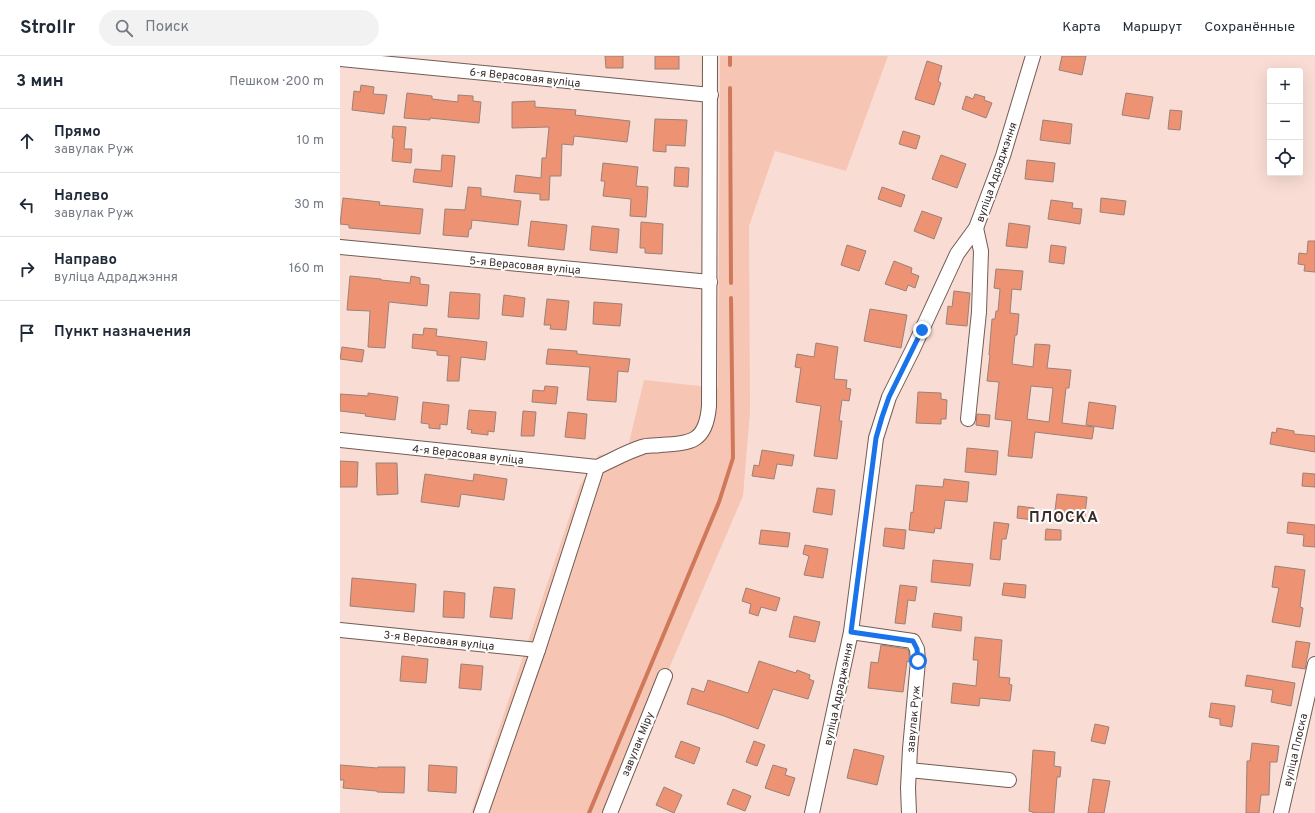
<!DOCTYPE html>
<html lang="ru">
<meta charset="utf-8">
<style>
:root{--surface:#fff;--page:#f2f2f3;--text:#1f2937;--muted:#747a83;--line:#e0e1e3}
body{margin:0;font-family:Overpass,sans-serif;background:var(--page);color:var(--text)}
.controls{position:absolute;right:12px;top:12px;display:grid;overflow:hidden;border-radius:4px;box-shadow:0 4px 16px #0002}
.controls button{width:36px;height:36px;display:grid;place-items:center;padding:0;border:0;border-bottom:1px solid var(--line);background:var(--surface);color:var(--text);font:20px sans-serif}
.stop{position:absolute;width:12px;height:12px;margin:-9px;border:3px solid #1a73e8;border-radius:50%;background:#fff}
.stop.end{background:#1a73e8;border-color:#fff;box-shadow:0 1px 4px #0008}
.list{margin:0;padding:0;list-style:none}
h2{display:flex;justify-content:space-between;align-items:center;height:52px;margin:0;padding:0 16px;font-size:17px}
h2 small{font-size:13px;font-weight:400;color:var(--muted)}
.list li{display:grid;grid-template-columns:26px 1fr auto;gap:12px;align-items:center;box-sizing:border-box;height:64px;padding:0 16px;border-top:1px solid var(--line)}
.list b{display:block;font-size:15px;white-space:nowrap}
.list p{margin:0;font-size:13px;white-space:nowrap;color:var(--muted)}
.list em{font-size:13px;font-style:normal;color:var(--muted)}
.icon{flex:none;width:22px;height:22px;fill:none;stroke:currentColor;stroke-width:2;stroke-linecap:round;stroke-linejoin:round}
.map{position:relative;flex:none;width:975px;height:757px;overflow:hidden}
header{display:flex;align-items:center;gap:24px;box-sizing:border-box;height:56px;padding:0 20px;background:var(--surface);border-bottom:1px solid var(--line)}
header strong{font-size:19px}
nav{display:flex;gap:22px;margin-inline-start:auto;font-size:14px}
.search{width:280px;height:36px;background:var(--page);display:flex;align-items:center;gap:10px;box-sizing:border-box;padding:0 14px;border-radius:22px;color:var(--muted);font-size:15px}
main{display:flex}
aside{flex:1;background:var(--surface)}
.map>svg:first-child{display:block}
.green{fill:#f7c5b3}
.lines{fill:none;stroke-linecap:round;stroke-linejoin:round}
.stream{stroke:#d0795a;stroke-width:4}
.building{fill:#ed9373;stroke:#9a8179;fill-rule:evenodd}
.minor-casing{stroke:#725b53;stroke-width:16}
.minor{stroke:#fff;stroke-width:14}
.route{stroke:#1a73e8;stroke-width:5}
.labels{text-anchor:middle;stroke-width:4;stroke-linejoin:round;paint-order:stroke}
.street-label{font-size:11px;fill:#372c29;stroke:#fff}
.district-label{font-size:15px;font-weight:bold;letter-spacing:1px;fill:#372c29;stroke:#fff}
</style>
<header>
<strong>Strollr</strong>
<div class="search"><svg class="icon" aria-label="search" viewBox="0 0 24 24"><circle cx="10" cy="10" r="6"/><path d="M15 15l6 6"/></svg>Поиск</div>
<nav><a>Карта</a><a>Маршрут</a><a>Сохранённые</a></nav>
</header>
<main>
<aside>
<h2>3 мин<small>Пешком · 200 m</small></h2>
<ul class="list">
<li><svg class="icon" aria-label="ahead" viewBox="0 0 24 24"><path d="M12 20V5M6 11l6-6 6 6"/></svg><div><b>Прямо</b><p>завулак Руж</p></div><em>10 m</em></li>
<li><svg class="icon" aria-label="left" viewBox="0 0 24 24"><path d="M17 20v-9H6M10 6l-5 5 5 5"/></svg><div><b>Налево</b><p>завулак Руж</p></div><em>30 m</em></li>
<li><svg class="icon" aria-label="right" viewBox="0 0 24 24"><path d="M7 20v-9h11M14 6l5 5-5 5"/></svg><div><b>Направо</b><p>вуліца Адраджэння</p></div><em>160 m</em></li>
<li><svg class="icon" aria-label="arrive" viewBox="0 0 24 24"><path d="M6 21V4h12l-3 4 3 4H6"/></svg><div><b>Пункт назначения</b></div></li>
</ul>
</aside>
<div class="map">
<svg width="975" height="757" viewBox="0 0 975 757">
<rect width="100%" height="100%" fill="#f9ddd4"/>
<polygon class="green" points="380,0 548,0 506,115 435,95 409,170 410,355 403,440 267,757 131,757 240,429 259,399 287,395 304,324 378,332"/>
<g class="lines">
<g class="stream">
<polyline points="390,0 390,9"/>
<polyline points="390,32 391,227"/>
<polyline points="249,757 379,446 393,402 391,242"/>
</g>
</g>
<g class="building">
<polygon points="265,0 283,0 283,12 266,12"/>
<rect x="315" y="0" width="24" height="13"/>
<polygon points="722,0 746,0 742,19 719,14"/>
<polygon points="587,5 602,10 598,25 601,27 594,49 575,43"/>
<polygon points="21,29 34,31 33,38 47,39 44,58 12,54 14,35 20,36"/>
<polygon points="67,37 92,40 92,43 118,46 118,39 133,40 133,45 141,46 139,67 90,62 90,64 64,62"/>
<polygon points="786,37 813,41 809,63 782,59"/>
<polygon points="635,38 645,41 644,44 652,47 646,62 622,53 626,40 633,43"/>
<polygon points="195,45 195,51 236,54 235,59 290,65 287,86 234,80 233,89 222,88 221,120 210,120 209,144 200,144 200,138 174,136 176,119 201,122 202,102 206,102 209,71 172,72 172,46"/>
<polygon points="830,54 842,55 840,74 828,73"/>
<polygon points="315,63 347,64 345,90 326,89 326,96 313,95"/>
<polygon points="703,64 732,68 730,88 700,84"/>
<polygon points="53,70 66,71 64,93 72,93 71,107 52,105 54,82 52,82"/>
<polygon points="563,75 580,80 576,93 559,88"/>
<polygon points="102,99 115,100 112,131 73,126 75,113 101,115"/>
<polygon points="601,99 626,108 617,132 592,123"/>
<polygon points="687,104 715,107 713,126 685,123"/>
<polygon points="263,107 298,111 296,130 308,131 306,161 290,160 291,143 263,140 265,125 261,125"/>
<polygon points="335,111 349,112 348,131 334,130"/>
<polygon points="128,131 141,132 141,140 181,145 178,169 132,164 131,173 129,173 128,181 103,179 105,153 125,154"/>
<polygon points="542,131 565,139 561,151 538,143"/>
<polygon points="3,142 40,146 39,149 83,153 80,178 9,172 9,169 0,168"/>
<polygon points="761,142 786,145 784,159 760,156"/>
<polygon points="711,144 733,147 732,152 742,153 740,168 708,163"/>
<polygon points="582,155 602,162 594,183 574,175"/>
<polygon points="191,165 227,169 224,194 188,190"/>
<polygon points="301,166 323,168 322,198 305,197 305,192 300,192"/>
<polygon points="669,167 690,170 687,192 666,190"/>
<polygon points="252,170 279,173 277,197 250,194"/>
<polygon points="968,185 975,185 975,216 964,215 965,209 958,208 959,197 967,198"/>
<polygon points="507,189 526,195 519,215 501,209"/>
<polygon points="711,189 726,191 724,208 709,206"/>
<polygon points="554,205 572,212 571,217 579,220 575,232 568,229 566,235 545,228"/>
<path d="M656,213L683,215L681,234L672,233L670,257L679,258L677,279H675L672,308L693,311L695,288L710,289L707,312L731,314L729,332H726L722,367L754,371L752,383L695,376L692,402L668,400L672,365L655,363L659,326L647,325L650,299H649L652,263H655L656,255H658L660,233L654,232ZM691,330L713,332L709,366L687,363Z"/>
<polygon points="10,220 41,223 41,224 70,227 71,220 80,222 80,228 89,229 87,250 49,246 45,292 28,291 30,255 7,254"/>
<polygon points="614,235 630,237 627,270 606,268 608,250 612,251"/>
<polygon points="110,236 140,238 139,263 108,261"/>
<polygon points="164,239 185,242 183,261 162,259"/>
<polygon points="207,243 229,245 226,274 210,273 211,269 204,269"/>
<polygon points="254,246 282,248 280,270 253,268"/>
<polygon points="530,253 567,259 561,292 524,285"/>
<polygon points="84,272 97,273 96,280 147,286 145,304 121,301 119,325 107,325 109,300 97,299 97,295 72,292 73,278 83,279"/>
<polygon points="476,287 498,291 494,323 507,324 506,332 511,333 509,345 502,344 499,365 502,365 497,403 474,400 481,350 456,346 461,312 455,311 457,298 474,301"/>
<polygon points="2,291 24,294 22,306 0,303"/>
<polygon points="208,293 237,295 237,298 290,303 288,316 278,315 276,346 247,344 250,311 206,308"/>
<polygon points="205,330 218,331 216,348 192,346 193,334 204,335"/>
<polygon points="578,336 601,337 601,343 607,344 606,363 601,363 601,368 576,367"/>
<polygon points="28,337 58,341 55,364 25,360 26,358 0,355 0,338 28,340"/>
<polygon points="83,346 109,349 107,369 100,368 100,373 89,372 89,368 81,367"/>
<polygon points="749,346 776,350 773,373 746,369"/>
<polygon points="129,354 156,356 154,376 148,375 148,379 131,377 132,374 127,373"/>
<polygon points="183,355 196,356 194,380 181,380"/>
<polygon points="228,356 247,358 245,383 225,381"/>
<polygon points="637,358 650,359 649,371 636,369"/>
<polygon points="937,372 954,375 954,378 975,380 975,396 930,388 932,376 936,377"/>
<polygon points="627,392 658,395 656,419 625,416"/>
<polygon points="422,394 454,399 452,410 437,408 434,423 412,420 414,409 419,410"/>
<polygon points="0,405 18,406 17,431 0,431"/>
<polygon points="36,407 57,407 58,438 37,439"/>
<polygon points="963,417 975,418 975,431 962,430"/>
<polygon points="85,418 133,425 134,418 167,423 164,444 121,438 119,451 81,446"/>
<polygon points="604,423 629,426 627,446 605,444 601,473 595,472 594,477 569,474 571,456 573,457 576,429 603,431"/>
<polygon points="477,432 495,434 492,459 473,456"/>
<polygon points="717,438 747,441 744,467 714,463"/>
<polygon points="678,450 694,452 693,464 677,462"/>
<polygon points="654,466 669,468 666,483 662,483 660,504 650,503"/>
<polygon points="948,466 975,469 975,491 963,490 964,479 947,477"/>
<polygon points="545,472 566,474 564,493 543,490"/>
<polygon points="706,473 721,474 721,484 705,484"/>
<polygon points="421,474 450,477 448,491 419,488"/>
<polygon points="465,489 488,493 483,522 464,519 469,500 463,498"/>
<polygon points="593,504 633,508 630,530 591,526"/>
<polygon points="935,510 965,514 960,551 963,552 960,571 932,566 939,532 932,531"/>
<polygon points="12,522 76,528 74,556 10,550"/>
<polygon points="664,527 686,529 685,542 662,539"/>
<polygon points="560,529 577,531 575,545 568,544 565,568 555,567"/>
<polygon points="154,531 175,533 172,563 150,561"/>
<polygon points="406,532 440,542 436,555 421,551 418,560 409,557 411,548 402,545"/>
<polygon points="104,535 125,537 124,562 103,561"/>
<polygon points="594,557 622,561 621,575 592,571"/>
<polygon points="454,560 480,566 475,586 449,581"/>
<polygon points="635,581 662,584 659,621 670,622 669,628 672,629 670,645 640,642 639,650 611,647 613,627 636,630 638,604 633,604"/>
<polygon points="956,585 970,587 965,613 952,611"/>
<polygon points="541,589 567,593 569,595 569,606 567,605 563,636 528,632 531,606 538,607"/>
<polygon points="62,600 88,603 86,627 60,625"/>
<polygon points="419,605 456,617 457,614 470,619 469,623 474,625 468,643 433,633 418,673 384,660 347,648 352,632 364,636 368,624 408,637"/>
<polygon points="121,608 143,610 141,634 119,632"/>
<polygon points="907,619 955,627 951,650 931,646 933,634 905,630"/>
<polygon points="871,647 895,650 892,671 880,669 880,663 869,661"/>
<polygon points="755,668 769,671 765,688 751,685"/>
<polygon points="341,685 360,692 354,708 335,701"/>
<polygon points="414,685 425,689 417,710 406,706"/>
<polygon points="912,687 939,690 937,706 930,706 929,739 921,739 919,757 906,757 907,705 910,705"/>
<polygon points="514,693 544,700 537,729 507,722"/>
<polygon points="693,694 715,696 714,710 721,711 720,721 717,721 714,757 693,757 693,756 689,755"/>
<polygon points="0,709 37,712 38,711 65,711 64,737 37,736 37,735 3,732 4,724 0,724"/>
<polygon points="89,709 117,711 116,737 88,735"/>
<polygon points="433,709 447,713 445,719 455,722 449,740 425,732"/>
<polygon points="753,723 770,725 764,757 748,757"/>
<polygon points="324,731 342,739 334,757 316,749"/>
<polygon points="393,733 411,740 405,755 387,748"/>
</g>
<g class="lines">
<defs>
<g id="minor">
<polyline points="0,3 371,39"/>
<polyline points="0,191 370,226"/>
<polyline points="628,363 639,256 641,195 636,172"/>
<polyline points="0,384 257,411"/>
<polyline points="0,574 198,594"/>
<polyline points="511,576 573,585 577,593 578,605 570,693 568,732 569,757"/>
<polyline points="569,714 669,724"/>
<path d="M141,757L198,594L257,411C271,405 286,396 302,391C307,389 314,390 320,389C352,387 366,386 369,350L370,0"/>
<polyline points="270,757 325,620"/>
<polyline points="472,757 511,576 533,406 536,382 549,341 573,293 617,198 636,172 663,100 693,0"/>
<polyline points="941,757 975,608"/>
</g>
</defs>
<use href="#minor" class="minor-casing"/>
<use href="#minor" class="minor"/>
</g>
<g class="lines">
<polyline class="route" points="578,605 577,593 573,585 511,576 536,382 542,361 549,341 582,274"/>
</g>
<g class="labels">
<g class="street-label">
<text transform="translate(185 21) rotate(6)" y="4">6-я Верасовая вуліца</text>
<text transform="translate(656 116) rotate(-71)" y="4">вуліца Адраджэння</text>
<text transform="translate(185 209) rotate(5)" y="4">5-я Верасовая вуліца</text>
<text transform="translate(128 398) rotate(6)" y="4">4-я Верасовая вуліца</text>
<text transform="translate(99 584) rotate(6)" y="4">3-я Верасовая вуліца</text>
<text transform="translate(498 638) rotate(-78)" y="4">вуліца Адраджэння</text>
<text transform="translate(573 663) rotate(-85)" y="4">завулак Руж</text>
<text transform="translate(297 688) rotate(-68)" y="4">завулак Міру</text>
<text transform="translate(955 694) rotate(-77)" y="4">вуліца Плоска</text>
</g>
<g class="district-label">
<text x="724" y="466">ПЛОСКА</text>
</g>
</g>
</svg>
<div class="controls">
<button>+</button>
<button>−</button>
<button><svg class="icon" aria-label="locate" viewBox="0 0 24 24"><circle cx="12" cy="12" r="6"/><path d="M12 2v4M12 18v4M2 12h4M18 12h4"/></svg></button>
</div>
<div class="stop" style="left:578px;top:605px"></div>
<div class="stop end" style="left:582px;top:274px"></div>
</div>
</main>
